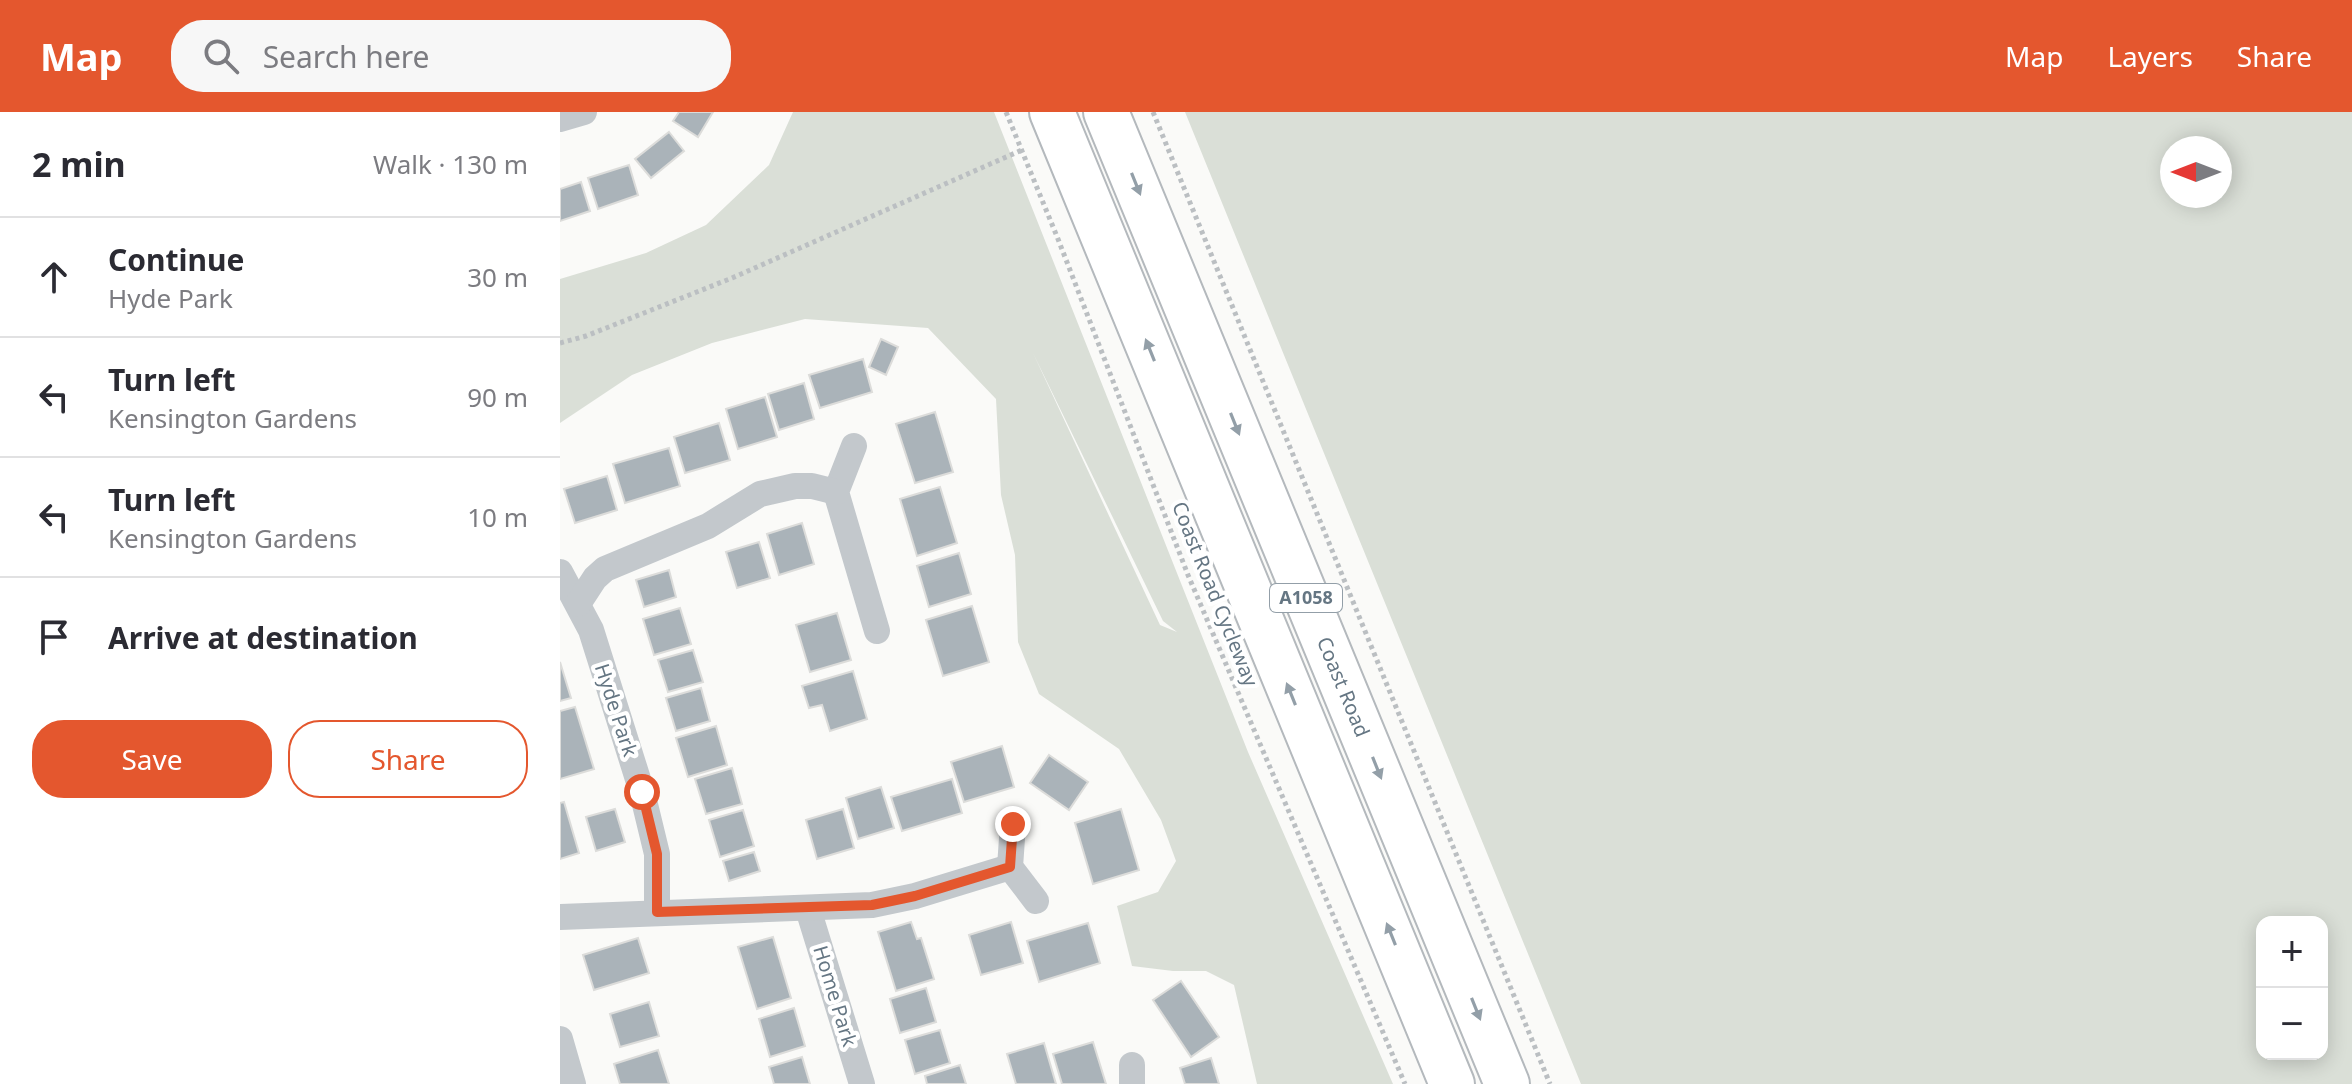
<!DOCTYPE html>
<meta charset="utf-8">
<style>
:root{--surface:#fff;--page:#f7f7f7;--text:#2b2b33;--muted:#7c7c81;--line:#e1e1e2;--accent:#e4572e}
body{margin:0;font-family:"Noto Sans",sans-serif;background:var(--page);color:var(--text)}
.controls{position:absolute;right:24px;bottom:24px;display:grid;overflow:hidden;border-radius:16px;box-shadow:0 4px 20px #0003}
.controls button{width:72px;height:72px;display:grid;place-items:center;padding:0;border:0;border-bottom:2px solid var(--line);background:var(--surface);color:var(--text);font:40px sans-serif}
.compass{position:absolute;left:1600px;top:24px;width:72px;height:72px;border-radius:50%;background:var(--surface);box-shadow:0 4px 20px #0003;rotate:270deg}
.stop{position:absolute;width:24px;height:24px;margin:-18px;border:6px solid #e4572e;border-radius:50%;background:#fff}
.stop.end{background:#e4572e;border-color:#fff;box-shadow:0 2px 8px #0008}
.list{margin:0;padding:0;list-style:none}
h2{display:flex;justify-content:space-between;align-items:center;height:104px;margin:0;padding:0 32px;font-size:34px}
h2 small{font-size:26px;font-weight:400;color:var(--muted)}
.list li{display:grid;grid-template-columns:52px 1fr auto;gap:24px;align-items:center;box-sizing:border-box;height:120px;padding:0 32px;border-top:2px solid var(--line)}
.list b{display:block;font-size:30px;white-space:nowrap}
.list p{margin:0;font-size:26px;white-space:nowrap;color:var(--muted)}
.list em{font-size:26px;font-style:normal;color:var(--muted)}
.actions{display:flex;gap:16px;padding:24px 32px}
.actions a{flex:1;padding:18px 0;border:2px solid var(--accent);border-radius:32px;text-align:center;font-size:28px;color:var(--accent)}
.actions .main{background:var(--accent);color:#fff}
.icon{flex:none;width:44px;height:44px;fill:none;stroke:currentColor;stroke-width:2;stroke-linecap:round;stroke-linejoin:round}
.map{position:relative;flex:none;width:1792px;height:972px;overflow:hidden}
header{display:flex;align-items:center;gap:48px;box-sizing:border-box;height:112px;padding:0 40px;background:var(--accent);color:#fff}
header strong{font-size:38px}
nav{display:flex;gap:44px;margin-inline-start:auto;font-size:28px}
.search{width:560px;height:72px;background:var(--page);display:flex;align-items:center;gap:20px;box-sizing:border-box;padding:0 28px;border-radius:32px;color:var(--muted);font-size:30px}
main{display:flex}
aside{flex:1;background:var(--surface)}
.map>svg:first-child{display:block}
.green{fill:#dadfd7;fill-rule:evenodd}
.building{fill:#aab3b9;stroke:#dcdcda;stroke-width:2}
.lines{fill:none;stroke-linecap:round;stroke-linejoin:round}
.trunk-casing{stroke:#b4b9bd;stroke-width:48}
.path{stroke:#bbbfc2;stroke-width:5;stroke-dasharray:4 4;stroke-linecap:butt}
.minor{stroke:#c3c8cc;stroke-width:26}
.trunk{stroke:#fff;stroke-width:44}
.oneway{fill:#939fa8}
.route{stroke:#e4572e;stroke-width:10}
.labels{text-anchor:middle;stroke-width:8;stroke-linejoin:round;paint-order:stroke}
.shield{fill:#fff;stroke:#939fa8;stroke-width:2}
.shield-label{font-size:18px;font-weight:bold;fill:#657683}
.street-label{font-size:20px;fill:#657683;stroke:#fff}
</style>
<header>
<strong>Map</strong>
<div class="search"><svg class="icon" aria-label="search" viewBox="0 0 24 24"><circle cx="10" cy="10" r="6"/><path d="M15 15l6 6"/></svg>Search here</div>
<nav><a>Map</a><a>Layers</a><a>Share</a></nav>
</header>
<main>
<aside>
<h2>2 min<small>Walk · 130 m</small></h2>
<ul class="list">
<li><svg class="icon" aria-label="ahead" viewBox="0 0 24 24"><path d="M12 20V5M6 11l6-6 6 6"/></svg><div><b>Continue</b><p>Hyde Park</p></div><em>30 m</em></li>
<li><svg class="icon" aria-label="left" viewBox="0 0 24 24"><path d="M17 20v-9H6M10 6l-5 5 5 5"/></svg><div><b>Turn left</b><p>Kensington Gardens</p></div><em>90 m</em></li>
<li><svg class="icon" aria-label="left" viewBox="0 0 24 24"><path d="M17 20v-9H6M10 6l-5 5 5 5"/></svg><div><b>Turn left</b><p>Kensington Gardens</p></div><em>10 m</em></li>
<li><svg class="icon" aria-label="arrive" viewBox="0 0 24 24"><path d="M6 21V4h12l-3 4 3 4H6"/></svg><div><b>Arrive at destination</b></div></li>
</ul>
<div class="actions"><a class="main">Save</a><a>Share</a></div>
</aside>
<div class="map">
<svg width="1792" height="972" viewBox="0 0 1792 972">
<rect width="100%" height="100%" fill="#fafaf8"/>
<g class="green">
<path d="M233,0H434L688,640L833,972H697L674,873L646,859H613L572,854L557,794L598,780L616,749L601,708L559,637L479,582L458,530L455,443L441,383L436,287L368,216L245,207L152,231L72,263L0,311V167L86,141L146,113L209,53ZM473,241L603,509L617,520L600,513Z"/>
<path d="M625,0H1792V972H1021ZM1612,36H1660V84H1612ZM1702,810H1762V942H1702Z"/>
</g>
<g class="building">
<polygon points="119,0 153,0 138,25 113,9"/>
<polygon points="109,20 124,39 91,66 75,47"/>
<polygon points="69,53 78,83 38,97 28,66"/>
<polygon points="21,70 30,99 0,109 0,77"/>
<polygon points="321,227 338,235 326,263 309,255"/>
<polygon points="303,247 312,280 260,296 249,263"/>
<polygon points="244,271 254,307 219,318 208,282"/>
<polygon points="205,285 217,325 178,337 166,297"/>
<polygon points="375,300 393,360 355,371 336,312"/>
<polygon points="159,311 170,348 125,361 114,325"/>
<polygon points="109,336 120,374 65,391 53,352"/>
<polygon points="47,364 57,398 15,411 4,377"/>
<polygon points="380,375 397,431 357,444 340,387"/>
<polygon points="242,411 254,452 219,463 207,422"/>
<polygon points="199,430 210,466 177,476 166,440"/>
<polygon points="399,441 411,482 369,495 357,454"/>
<polygon points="109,458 116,485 84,495 76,468"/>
<polygon points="412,494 429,550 383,564 366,508"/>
<polygon points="120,496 131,532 94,543 83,507"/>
<polygon points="277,501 291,548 250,560 236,513"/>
<polygon points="133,538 143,570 108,580 98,548"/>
<polygon points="0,550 11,586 0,589"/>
<polygon points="293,559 307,607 270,619 262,593 249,596 242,574"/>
<polygon points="141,576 150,609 116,619 106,586"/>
<polygon points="15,595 34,657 0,667 0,599"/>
<polygon points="156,614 167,653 128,665 116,626"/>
<polygon points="442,634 454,675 404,690 391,650"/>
<polygon points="489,643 528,670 509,698 470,671"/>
<polygon points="172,656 182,692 146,702 135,667"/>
<polygon points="392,667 402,701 342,719 331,685"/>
<polygon points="321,675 334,716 298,727 286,686"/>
<polygon points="4,690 19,741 0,747 0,691"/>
<polygon points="55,697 65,730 36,739 26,705"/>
<polygon points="283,697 294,736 257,747 246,708"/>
<polygon points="561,697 579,758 533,772 515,711"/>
<polygon points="183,698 194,734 160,745 149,708"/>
<polygon points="194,740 200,759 169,769 163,749"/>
<polygon points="351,810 357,827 361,826 374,867 336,879 318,820"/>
<polygon points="451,810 463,851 421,863 409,823"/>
<polygon points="528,811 540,851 479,870 467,829"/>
<polygon points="213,825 231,886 197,897 178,835"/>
<polygon points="78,826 89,861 34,878 23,843"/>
<polygon points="621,869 659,925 631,945 593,888"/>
<polygon points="366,876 376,910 340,921 330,887"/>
<polygon points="89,890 99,924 60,935 50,902"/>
<polygon points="234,896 245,934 210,945 199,907"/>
<polygon points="380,918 390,951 355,962 345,928"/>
<polygon points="533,930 546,972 502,972 493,942"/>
<polygon points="484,931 496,972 456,972 447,942"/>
<polygon points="98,938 109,972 60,972 54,952"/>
<polygon points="242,945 250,972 214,972 209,955"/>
<polygon points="651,946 659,972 625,972 620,956"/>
<polygon points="400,953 406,972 367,972 365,964"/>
</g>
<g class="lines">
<defs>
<g id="trunk">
<polyline points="492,0 892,972"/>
<path id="s1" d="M546,0L947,972"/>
</g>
</defs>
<use href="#trunk" class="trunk-casing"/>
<g class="path">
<polyline points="446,0 498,127 628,463 845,972"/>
<polyline points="593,0 990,972"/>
<polyline points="0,231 26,224 172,166 462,38"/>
</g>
<g class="minor">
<polyline points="0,7 24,0"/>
<polyline points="294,334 276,380 317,519"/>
<polyline points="0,460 31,518 82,680 97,742 97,800"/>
<polyline points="18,492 35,466 45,457 148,414 200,382 235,374 252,374 276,380"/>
<polyline points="453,712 450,755 476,789"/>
<polyline points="248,797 302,972"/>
<polyline points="0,805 312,793 355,784 450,755"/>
<polyline points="0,927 13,972"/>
<polyline points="572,953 572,972"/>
</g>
<use href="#trunk" class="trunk"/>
</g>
<defs><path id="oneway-solid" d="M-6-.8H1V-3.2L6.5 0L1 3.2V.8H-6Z" transform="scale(2)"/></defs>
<g class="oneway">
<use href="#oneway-solid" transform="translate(576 72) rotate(68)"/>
<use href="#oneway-solid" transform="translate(590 238) rotate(-112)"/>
<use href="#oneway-solid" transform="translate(675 312) rotate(68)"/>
<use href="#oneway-solid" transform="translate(731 582) rotate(-112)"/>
<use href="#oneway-solid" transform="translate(817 656) rotate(68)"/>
<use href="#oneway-solid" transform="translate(831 822) rotate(-112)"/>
<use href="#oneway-solid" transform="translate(916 897) rotate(68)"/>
</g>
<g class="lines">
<polyline class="route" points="82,680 97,742 97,800 312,793 355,784 450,755 453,712"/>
</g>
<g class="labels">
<rect class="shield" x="710" y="472" width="72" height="28" rx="6"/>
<g class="shield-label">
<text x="746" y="492">A1058</text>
</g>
<g class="street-label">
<text transform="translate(655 482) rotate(68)" y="7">Coast Road Cycleway</text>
<text dy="7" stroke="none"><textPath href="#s1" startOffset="622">Coast Road</textPath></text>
<text transform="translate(56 598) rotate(72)" y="7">Hyde Park</text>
<text transform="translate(275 884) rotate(73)" y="7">Home Park</text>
</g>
</g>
</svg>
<div class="controls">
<button>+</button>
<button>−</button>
</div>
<svg class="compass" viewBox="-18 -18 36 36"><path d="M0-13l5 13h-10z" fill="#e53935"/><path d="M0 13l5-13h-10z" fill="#7c7c81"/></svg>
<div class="stop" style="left:82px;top:680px"></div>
<div class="stop end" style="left:453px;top:712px"></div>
</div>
</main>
